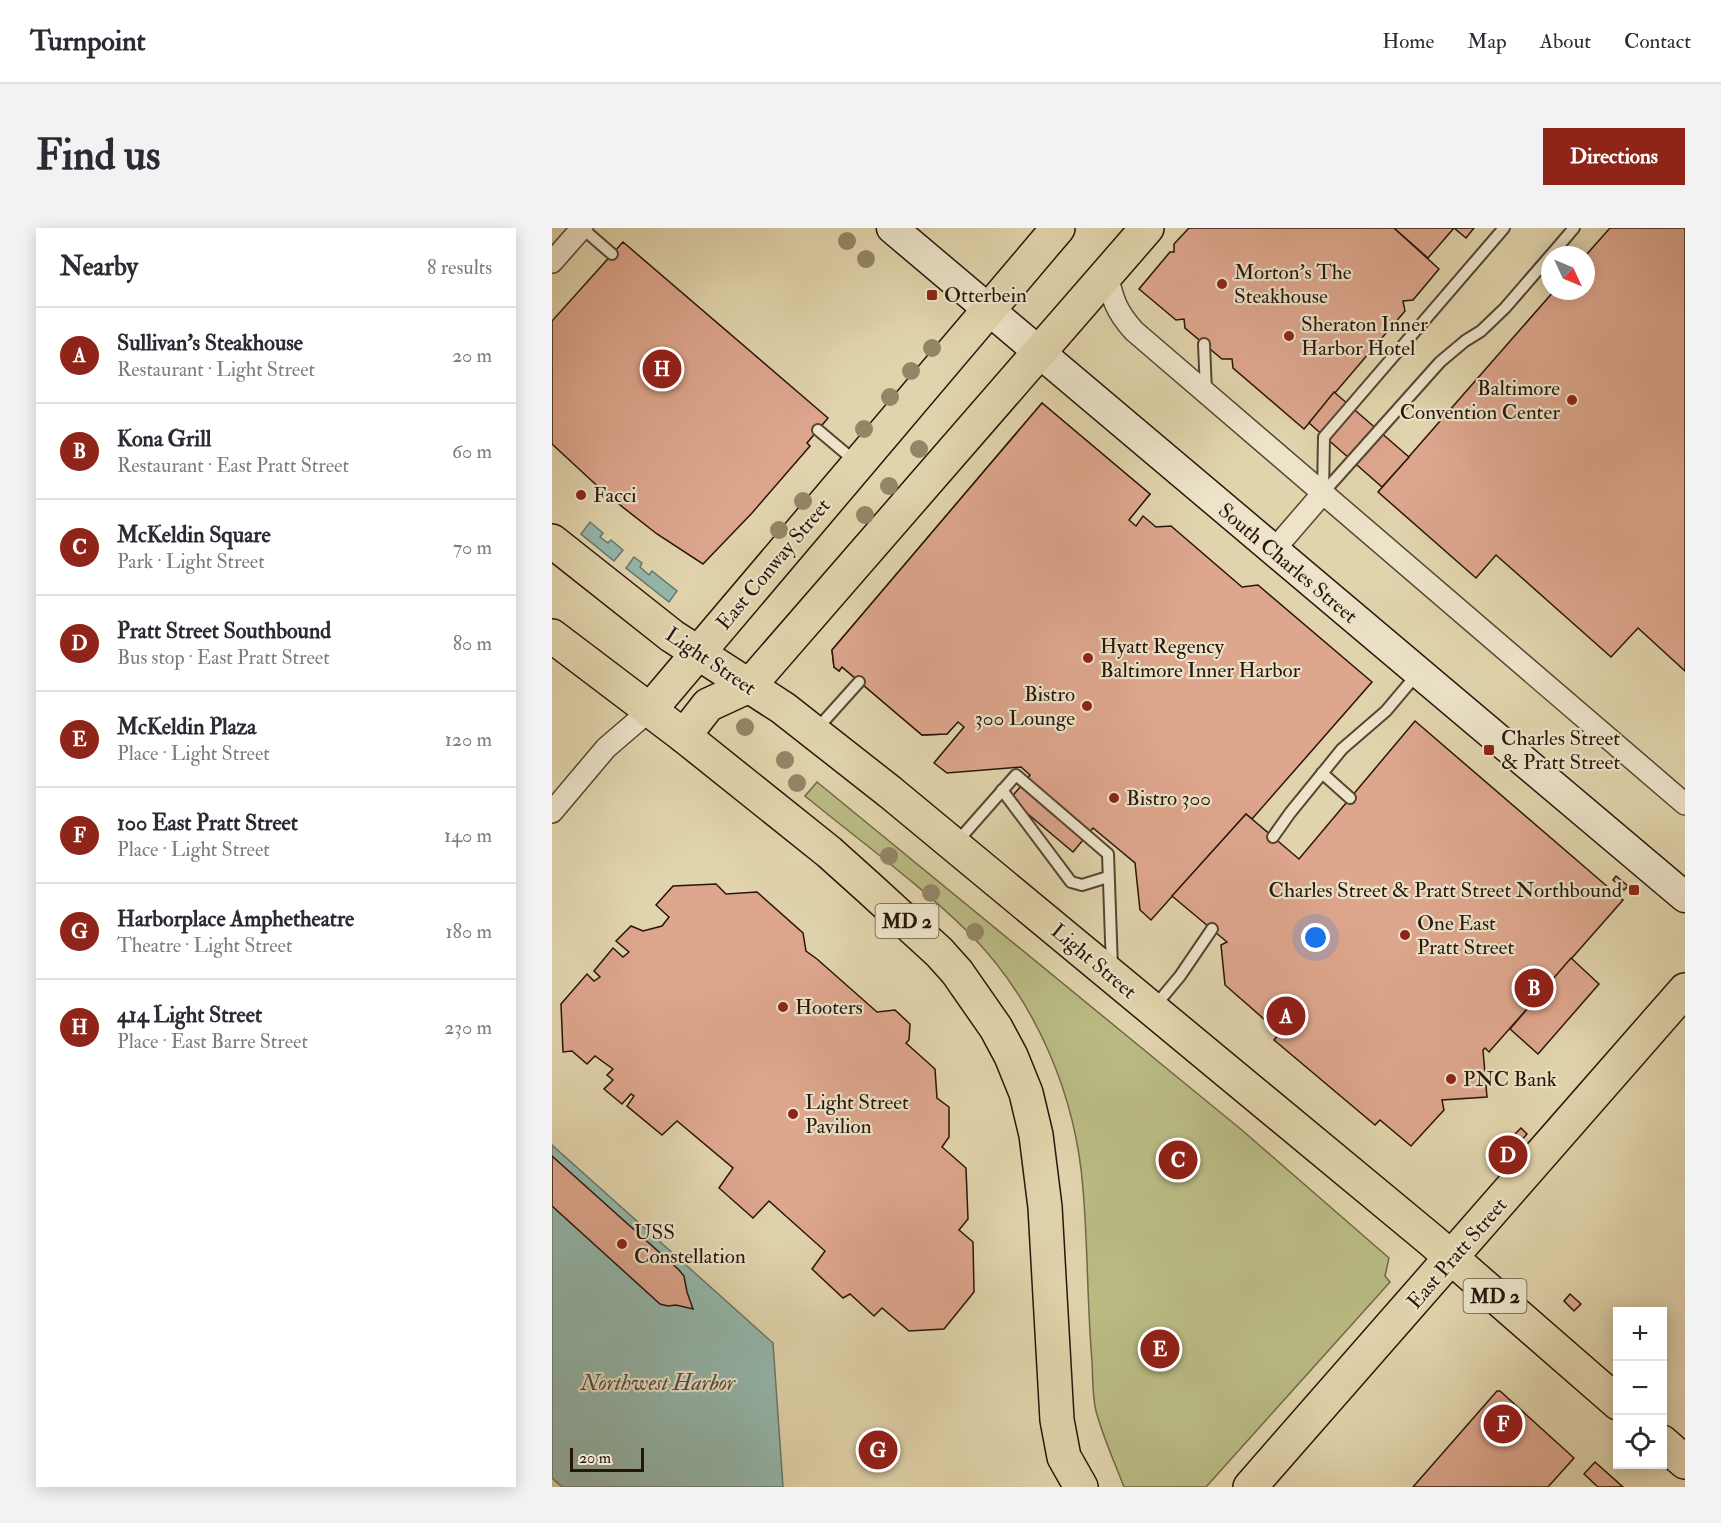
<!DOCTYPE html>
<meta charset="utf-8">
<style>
:root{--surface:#fff;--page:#f2f2f3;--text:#2b2b33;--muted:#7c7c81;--line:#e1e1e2;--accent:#8f2418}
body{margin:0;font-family:"IM FELL Double Pica",serif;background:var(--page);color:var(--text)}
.controls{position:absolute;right:18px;bottom:18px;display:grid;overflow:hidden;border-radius:0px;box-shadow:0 3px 15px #0003}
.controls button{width:54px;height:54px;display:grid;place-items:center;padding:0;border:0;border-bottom:2px solid var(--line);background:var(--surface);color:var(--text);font:30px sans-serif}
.compass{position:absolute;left:989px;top:18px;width:54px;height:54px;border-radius:50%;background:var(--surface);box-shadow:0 3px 15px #0003;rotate:134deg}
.scale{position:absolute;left:18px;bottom:15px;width:74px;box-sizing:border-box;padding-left:6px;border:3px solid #28150a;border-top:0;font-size:16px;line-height:21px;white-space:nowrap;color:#28150a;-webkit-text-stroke:4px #ece3c9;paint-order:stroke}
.you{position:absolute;left:764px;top:710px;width:21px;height:21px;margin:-15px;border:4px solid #fff;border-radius:50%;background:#1a73e8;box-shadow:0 0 0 9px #1a73e833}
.badge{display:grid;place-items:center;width:39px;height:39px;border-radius:50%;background:var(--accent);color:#fff;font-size:20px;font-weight:700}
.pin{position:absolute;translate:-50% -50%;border:3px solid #fff;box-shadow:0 2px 6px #0006}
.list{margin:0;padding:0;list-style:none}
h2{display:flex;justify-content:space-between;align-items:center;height:78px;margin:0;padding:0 24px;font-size:26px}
h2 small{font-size:20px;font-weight:400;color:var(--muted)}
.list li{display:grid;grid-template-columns:39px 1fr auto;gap:18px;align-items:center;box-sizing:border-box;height:96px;padding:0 24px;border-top:2px solid var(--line)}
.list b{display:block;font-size:22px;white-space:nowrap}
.list p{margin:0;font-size:20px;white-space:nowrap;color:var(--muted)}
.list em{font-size:20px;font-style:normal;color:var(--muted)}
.icon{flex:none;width:33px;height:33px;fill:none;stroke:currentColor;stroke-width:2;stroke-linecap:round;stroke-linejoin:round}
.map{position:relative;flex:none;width:1133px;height:1259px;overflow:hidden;border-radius:0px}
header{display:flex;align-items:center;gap:36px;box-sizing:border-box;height:84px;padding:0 30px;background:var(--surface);border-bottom:2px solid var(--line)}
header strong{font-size:28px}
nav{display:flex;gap:33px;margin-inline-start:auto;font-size:21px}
.intro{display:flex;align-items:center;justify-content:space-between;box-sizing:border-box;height:144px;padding:0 36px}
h1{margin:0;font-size:42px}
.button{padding:15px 27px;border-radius:0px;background:var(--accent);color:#fff;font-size:21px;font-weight:700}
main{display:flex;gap:36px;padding:0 36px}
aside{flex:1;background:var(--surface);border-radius:0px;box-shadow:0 3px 15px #0003}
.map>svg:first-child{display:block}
.green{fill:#babb84;stroke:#716847;stroke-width:1.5}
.water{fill:#94b8ad;stroke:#69776c;stroke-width:1.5}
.building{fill:#dea68d;stroke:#28150a;stroke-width:1.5}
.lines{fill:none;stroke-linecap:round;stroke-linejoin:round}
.lane-casing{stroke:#564532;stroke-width:14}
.street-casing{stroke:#564532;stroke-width:24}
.secondary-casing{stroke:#28150a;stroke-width:33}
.primary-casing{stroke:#28150a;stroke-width:36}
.lane{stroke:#ece3c9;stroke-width:10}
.street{stroke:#ece3c9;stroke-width:21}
.secondary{stroke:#ece3c9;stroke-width:30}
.primary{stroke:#e1d4ac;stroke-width:33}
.tree{fill:#938667}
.poi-dot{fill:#8f2418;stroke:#ece3c9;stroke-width:2}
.labels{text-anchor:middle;stroke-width:4.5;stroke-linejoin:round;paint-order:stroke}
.shield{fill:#ece3c9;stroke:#635343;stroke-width:1.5}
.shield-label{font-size:20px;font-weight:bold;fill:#28150a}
.poi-label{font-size:21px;fill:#28150a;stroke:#ece3c9;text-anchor:start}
.street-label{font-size:21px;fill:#28150a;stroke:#ece3c9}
.water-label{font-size:22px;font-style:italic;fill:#4e4e43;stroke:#ece3c9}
</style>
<header>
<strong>Turnpoint</strong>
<nav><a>Home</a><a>Map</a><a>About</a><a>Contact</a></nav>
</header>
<div class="intro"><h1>Find us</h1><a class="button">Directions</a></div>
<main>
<aside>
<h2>Nearby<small>8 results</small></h2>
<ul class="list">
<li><span class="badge">A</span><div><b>Sullivan's Steakhouse</b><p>Restaurant · Light Street</p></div><em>20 m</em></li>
<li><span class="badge">B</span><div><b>Kona Grill</b><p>Restaurant · East Pratt Street</p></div><em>60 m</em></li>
<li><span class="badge">C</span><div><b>McKeldin Square</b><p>Park · Light Street</p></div><em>70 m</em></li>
<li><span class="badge">D</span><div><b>Pratt Street Southbound</b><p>Bus stop · East Pratt Street</p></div><em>80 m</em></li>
<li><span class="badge">E</span><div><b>McKeldin Plaza</b><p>Place · Light Street</p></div><em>120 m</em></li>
<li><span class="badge">F</span><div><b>100 East Pratt Street</b><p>Place · Light Street</p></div><em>140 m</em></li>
<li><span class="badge">G</span><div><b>Harborplace Amphetheatre</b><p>Theatre · Light Street</p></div><em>180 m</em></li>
<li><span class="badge">H</span><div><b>414 Light Street</b><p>Place · East Barre Street</p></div><em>230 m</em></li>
</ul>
</aside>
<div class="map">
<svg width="1133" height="1259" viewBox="0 0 1133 1259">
<rect width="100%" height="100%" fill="#e1d4ac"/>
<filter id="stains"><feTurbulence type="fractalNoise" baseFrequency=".00333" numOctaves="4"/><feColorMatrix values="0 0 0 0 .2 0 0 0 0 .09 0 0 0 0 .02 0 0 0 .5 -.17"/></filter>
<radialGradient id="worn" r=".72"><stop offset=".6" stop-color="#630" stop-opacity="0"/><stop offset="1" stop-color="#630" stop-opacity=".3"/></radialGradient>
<path class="green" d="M265,554L691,903L837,1030L833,1048L838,1054L654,1259H572C562,1233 551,1209 544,1183C540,1167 541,1149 540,1133C535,1076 536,1018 531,961C524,868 485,775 420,708C369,657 309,614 253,568Z"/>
<g class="water">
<polygon points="38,294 51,305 48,309 56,315 59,312 71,322 62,333 29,306"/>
<polygon points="82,329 90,335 88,339 97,347 100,343 125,363 117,374 74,340"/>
<polygon points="0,917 221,1115 231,1259 10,1259 0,1250"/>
</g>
<g class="building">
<polygon points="637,0 842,0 887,41 861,72 851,73 853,83 752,201 681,140 680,131 670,131 633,100 632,91 624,92 587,61 618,24 622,24 622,16"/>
<polygon points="842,0 902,0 876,30"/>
<polygon points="902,0 922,0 914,10"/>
<polygon points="1058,0 1133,0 1133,443 1086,400 1059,429 944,327 924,350 826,264 1002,63 1034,63 1034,27"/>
<polygon points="71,14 276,190 255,215 258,218 200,285 151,336 105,306 54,266 0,216 0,93"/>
<polygon points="782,164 857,229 830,259 757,195"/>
<polygon points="490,175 598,266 395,506 370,507 290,439 287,443 282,439 280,422"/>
<polygon points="490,175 598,266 577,292 584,298 591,288 604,299 619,298 690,359 706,357 820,454 700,591 694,586 599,692 588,682 583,635 541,600 521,624 458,571 478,547 469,539 395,545 382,535 412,499 406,494 395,506 370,507 290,439 287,443 282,439 280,422"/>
<polygon points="863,493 1071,672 937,824 933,820 931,822 935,869 890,872 892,882 859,918 828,892 823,897 722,812 728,805 673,757 669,717 675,714 620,668 694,586 747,631"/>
<polygon points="1064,648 1076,658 1072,662 1061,652"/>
<polygon points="164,656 174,666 205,664 251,705 254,723 265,731 325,784 343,782 358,796 357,812 354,815 383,841 385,870 397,879 397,909 390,919 414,940 416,991 407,1002 421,1014 422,1064 392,1101 357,1103 330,1080 322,1088 298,1066 291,1070 260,1041 273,1023 217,973 201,990 167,960 181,940 125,893 110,907 75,878 82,868 79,866 70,876 52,861 61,852 55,847 61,841 43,828 35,836 20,823 11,824 9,776 35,746 42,753 48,749 42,743 61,720 71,729 77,724 64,713 79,698 91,703 110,698 117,689 104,677 121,658"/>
<polygon points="1019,730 1047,756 986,826 958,801"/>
<polygon points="969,900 975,906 966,916 959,910"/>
<polygon points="955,917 961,922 951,933 945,927"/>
<polygon points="0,928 127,1042 132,1048 135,1064 141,1081 124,1077 116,1078 108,1076 0,978"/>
<polygon points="1018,1066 1029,1076 1022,1083 1012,1073"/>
<polygon points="945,1163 948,1163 1022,1230 996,1259 861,1259"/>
<polygon points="1043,1234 1071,1259 1046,1259 1032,1246"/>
</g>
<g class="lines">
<defs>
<g id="lane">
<polyline points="30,0 60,26"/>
<polyline points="999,27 1022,0"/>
<polyline points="652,116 654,164"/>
<polyline points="266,202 304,234"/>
<polyline points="771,265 772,209 952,0"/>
<polyline points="771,265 888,134 913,113 929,103 953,80 998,28"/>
<polyline points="263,503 307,454"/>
<polyline points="770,545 798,570"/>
<polyline points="450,562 519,654 530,657 556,649"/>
<polyline points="721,609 738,585 790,521 834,483 866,445"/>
<polyline points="404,615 464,547 556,626 560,740"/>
<polyline points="603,778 628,748 660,701"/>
</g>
<g id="street">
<polyline points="0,34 30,0"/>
<path d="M555,47C561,72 564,83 582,103L1133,576"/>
<polyline points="721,323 771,265"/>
<polyline points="0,584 54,520 97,483"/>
</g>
<polyline id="secondary" points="340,0 1133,669"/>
<g id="primary">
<polyline points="0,313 120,408 231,480 338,564 879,1012 1066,1175"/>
<polyline points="0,408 132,508 277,624 316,659 387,724 405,744 444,800 459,828 474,865 484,907 493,979 505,1192 512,1229 529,1259"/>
<polyline points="97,483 506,0"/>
<polyline points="132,508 156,477 197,458 595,0"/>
<polyline points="1110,1214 1133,1234"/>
<polyline points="698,1259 1133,762"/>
</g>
</defs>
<use href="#lane" class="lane-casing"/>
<use href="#street" class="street-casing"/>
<use href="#secondary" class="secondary-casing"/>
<use href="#primary" class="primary-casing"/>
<use href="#lane" class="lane"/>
<use href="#street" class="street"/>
<use href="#secondary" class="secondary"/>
<use href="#primary" class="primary"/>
</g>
<g class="tree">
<circle cx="295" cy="13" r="9"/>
<circle cx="314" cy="31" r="9"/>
<circle cx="380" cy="120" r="9"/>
<circle cx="359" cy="143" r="9"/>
<circle cx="338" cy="169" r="9"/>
<circle cx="312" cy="201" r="9"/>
<circle cx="367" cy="221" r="9"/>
<circle cx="337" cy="258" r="9"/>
<circle cx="251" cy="273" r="9"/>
<circle cx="313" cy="287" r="9"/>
<circle cx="227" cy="302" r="9"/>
<circle cx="193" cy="499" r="9"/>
<circle cx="233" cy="532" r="9"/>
<circle cx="245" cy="555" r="9"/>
<circle cx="337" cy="628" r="9"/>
<circle cx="379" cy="665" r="9"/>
<circle cx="423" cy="704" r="9"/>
</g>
<g class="poi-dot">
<circle cx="670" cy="56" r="6"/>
<rect x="374" y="61" width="12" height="12" rx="3"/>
<circle cx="737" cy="108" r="6"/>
<circle cx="1020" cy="172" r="6"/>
<circle cx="29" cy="267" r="6"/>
<circle cx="536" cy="430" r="6"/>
<circle cx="535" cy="478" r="6"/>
<rect x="931" y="516" width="12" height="12" rx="3"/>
<circle cx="562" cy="570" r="6"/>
<rect x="1076" y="656" width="12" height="12" rx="3"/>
<circle cx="853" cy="707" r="6"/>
<circle cx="231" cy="779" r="6"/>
<circle cx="899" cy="851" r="6"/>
<circle cx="241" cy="886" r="6"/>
<circle cx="70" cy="1016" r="6"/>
</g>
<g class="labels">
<g class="shield">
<rect x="323.5" y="676" width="63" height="34" rx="4.5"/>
<rect x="911.5" y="1051" width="63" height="34" rx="4.5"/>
</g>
<g class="shield-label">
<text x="355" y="700">MD 2</text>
<text x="943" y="1075">MD 2</text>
</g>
<g class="poi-label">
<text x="682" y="51">Morton's The<tspan x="682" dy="24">Steakhouse</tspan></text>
<text x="392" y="74">Otterbein</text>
<text x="749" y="103">Sheraton Inner<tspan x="749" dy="24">Harbor Hotel</tspan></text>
<text x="1008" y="167" text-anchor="end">Baltimore<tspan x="1008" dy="24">Convention Center</tspan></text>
<text x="41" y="274">Facci</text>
<text x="548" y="425">Hyatt Regency<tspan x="548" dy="24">Baltimore Inner Harbor</tspan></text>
<text x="523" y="473" text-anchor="end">Bistro<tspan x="523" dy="24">300 Lounge</tspan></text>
<text x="949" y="517">Charles Street<tspan x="949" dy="24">&amp; Pratt Street</tspan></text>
<text x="574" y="577">Bistro 300</text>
<text x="1070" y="669" text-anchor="end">Charles Street &amp; Pratt Street Northbound</text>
<text x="865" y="702">One East<tspan x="865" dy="24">Pratt Street</tspan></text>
<text x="243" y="786">Hooters</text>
<text x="911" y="858">PNC Bank</text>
<text x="253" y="881">Light Street<tspan x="253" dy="24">Pavilion</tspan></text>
<text x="82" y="1011">USS<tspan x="82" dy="24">Constellation</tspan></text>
</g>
<g class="street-label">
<text transform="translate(736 335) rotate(40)" y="7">South Charles Street</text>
<text transform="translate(221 336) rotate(-50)" y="7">East Conway Street</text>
<text transform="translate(159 433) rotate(34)" y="7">Light Street</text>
<text transform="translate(542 733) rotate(40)" y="7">Light Street</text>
<text transform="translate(905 1025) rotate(-49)" y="7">East Pratt Street</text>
</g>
<g class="water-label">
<text x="106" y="1162">Northwest Harbor</text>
</g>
</g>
<rect width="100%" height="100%" filter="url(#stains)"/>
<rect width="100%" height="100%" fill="url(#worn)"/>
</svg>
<div class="controls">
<button>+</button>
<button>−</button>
<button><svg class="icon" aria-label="locate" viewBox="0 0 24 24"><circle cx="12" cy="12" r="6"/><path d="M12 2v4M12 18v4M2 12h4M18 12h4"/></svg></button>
</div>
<svg class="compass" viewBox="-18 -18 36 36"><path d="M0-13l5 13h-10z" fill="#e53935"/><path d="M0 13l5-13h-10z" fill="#7c7c81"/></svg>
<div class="scale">20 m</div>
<div class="you"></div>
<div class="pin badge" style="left:734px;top:788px">A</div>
<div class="pin badge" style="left:982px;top:760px">B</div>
<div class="pin badge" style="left:626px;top:932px">C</div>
<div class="pin badge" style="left:956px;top:927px">D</div>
<div class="pin badge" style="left:608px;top:1121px">E</div>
<div class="pin badge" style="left:951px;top:1196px">F</div>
<div class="pin badge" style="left:326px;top:1222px">G</div>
<div class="pin badge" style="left:110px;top:141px">H</div>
</div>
</main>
